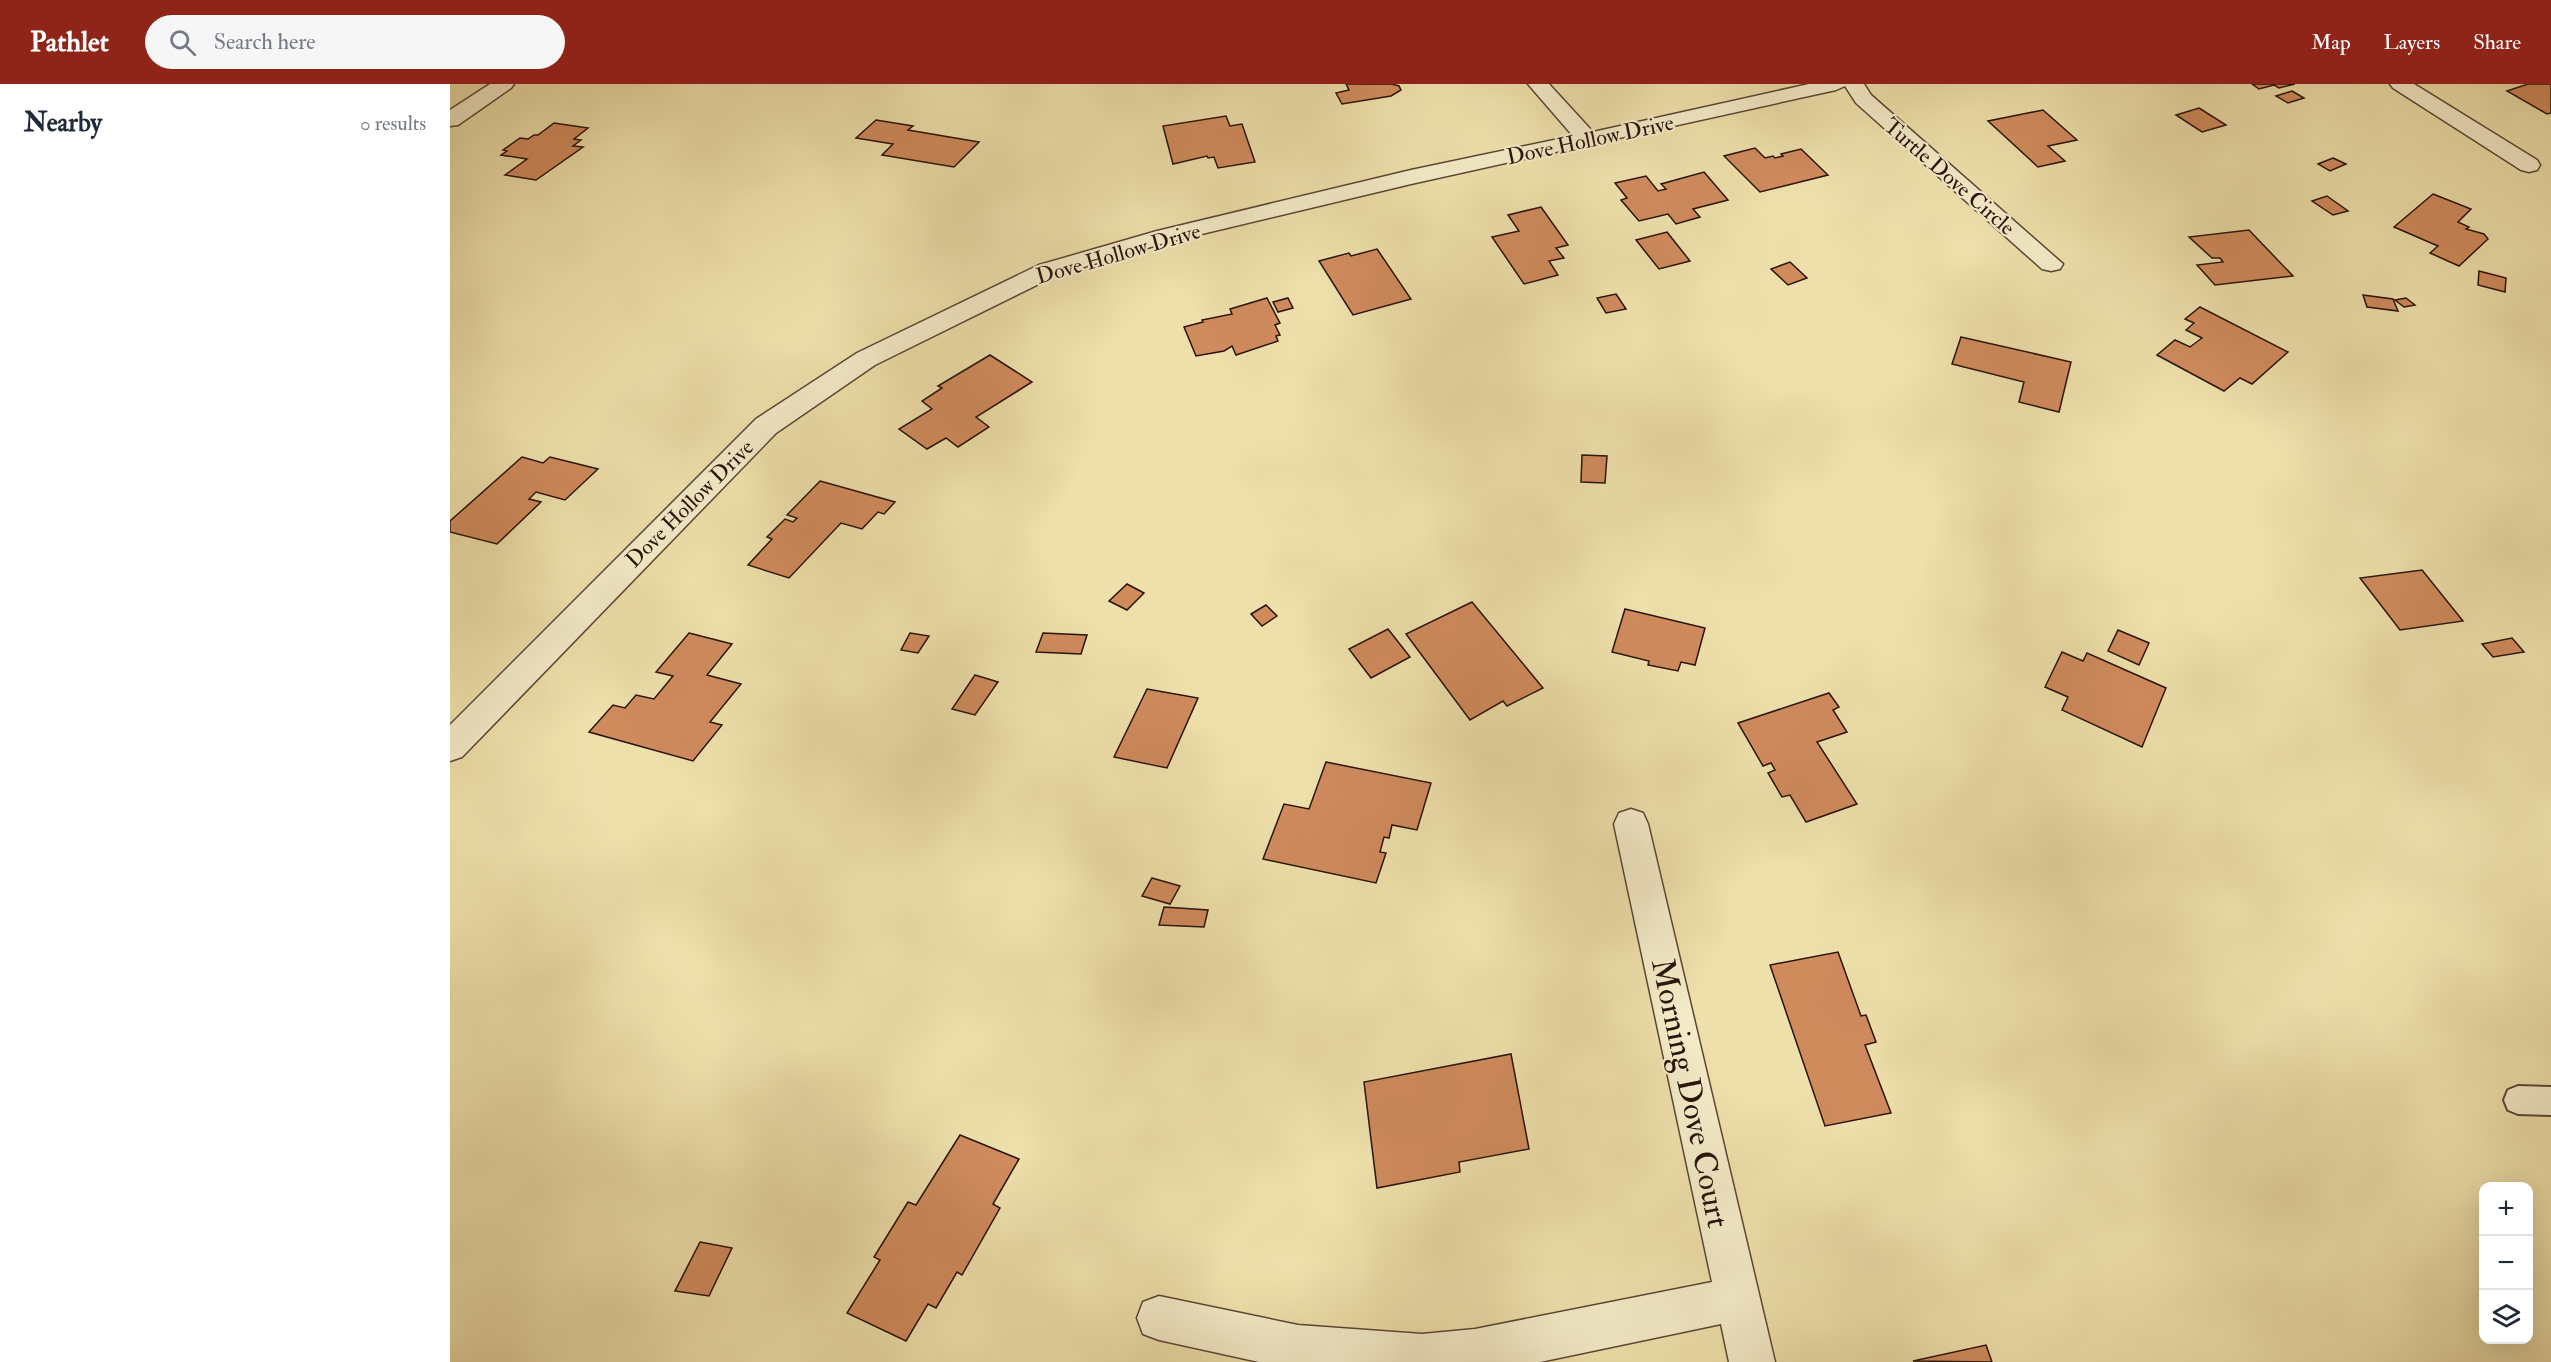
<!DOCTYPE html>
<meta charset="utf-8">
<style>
:root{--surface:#fff;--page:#f6f6f7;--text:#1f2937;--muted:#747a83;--line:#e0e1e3;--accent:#8f2418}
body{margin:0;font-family:"IM FELL Double Pica",serif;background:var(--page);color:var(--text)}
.controls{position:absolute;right:18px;bottom:18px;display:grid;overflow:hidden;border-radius:12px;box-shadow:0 6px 24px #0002}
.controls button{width:54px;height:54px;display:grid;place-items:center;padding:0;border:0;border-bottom:2px solid var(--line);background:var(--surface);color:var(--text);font:30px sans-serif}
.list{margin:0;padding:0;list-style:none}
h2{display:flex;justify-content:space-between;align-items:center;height:78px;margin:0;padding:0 24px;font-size:26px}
h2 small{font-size:20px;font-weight:400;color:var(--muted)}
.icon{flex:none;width:33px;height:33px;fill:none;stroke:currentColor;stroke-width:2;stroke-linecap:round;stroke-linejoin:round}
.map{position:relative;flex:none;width:2101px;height:1278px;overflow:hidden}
header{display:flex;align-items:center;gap:36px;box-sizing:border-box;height:84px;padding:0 30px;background:var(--accent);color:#fff}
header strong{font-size:28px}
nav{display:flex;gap:33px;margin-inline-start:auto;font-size:21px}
.search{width:420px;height:54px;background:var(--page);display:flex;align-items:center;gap:15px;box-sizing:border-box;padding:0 21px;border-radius:33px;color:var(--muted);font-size:22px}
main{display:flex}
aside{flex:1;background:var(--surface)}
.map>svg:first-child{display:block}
.building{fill:#d08b5d;stroke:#28130c;stroke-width:1.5}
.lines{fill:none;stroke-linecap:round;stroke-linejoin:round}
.lane-casing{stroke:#5a4634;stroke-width:4}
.street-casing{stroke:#5a4634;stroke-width:3}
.lane{fill:#f4ebc8;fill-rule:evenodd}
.street{fill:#f4ebc8;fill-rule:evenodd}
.labels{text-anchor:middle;stroke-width:4.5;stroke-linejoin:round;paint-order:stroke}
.far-street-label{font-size:22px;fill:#28130c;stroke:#f4ebc8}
.near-street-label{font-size:32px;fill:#28130c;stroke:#f4ebc8}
</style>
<header>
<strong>Pathlet</strong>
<div class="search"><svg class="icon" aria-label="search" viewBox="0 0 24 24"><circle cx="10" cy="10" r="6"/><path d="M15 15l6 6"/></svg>Search here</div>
<nav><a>Map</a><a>Layers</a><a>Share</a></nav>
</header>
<main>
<aside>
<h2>Nearby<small>0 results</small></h2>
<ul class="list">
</ul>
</aside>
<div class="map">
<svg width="2101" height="1278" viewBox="0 0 2101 1278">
<rect width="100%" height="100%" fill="#eee0ab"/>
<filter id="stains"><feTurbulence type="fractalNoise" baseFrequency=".00333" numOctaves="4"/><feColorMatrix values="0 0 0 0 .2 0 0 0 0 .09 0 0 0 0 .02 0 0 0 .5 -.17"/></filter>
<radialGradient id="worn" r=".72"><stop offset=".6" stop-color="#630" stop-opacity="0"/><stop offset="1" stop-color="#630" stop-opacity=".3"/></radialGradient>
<g class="building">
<polygon points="896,0 942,0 949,2 951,6 941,12 892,20 886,9 899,6"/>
<polygon points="1802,0 1845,0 1829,4 1824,1 1809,5"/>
<polygon points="2078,0 2101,0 2101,29 2097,30 2057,7"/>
<polygon points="1842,7 1854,14 1838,19 1826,12"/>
<polygon points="1749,24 1776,41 1752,48 1726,31"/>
<polygon points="1593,26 1627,56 1598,62 1615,77 1588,83 1538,37"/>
<polygon points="776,32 780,42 792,40 805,78 768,84 764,73 758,74 757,72 723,80 713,42"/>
<polygon points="426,36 463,42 458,46 529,58 504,83 432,71 443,60 406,54"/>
<polygon points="104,39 138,44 124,55 131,56 123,62 133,63 86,96 55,91 77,75 51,71 57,67 53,66 70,54 78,55 84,51 88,51"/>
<polygon points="1305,64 1315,74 1323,72 1325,74 1333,72 1331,70 1351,65 1378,91 1310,108 1274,72"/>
<polygon points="1883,74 1896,80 1880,87 1868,80"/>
<polygon points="1254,88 1278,116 1243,125 1250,133 1226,140 1218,130 1189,137 1171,116 1177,114 1165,99 1196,92 1208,107 1216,105 1211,100"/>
<polygon points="1983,110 2021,125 2008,138 2019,143 2016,145 2034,150 2038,155 2009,182 1980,169 1988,162 1944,143"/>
<polygon points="1877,112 1898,127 1883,131 1862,117"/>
<polygon points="1091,123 1118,161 1106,164 1114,174 1099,177 1108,191 1074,200 1042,153 1069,147 1058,131"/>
<polygon points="1799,146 1843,192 1765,201 1747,181 1773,178 1770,174 1762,174 1739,153"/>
<polygon points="1217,148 1240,177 1209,185 1186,156"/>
<polygon points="927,165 961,215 903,231 869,177 899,169 901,172"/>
<polygon points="1340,178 1357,194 1338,201 1321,185"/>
<polygon points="2029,187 2056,194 2055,208 2028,201"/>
<polygon points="1166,210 1176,225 1156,229 1147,214"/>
<polygon points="1913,211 1943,215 1948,227 1917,223"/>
<polygon points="817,214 830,239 825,241 830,251 826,252 828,257 786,271 782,262 774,267 746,272 734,243 753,238 752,236 782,230 780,225"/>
<polygon points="838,214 843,224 828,228 823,218"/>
<polygon points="1956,214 1965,221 1954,223 1945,216"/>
<polygon points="1750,223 1838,268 1802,300 1790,294 1774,307 1707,271 1725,256 1740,263 1752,254 1736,246 1744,239 1735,235"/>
<polygon points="1511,253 1621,278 1609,328 1569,318 1574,298 1502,280"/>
<polygon points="540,271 582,298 526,333 539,343 508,363 496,354 477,365 449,345 482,325 472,317 492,304 488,302"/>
<polygon points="1132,371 1157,372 1155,399 1131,398"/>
<polygon points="72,373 93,379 100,373 148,385 115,416 86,408 79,415 91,418 47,460 0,448 0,437"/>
<polygon points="370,397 445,418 434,430 428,428 412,445 391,439 339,494 298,481 322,455 317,453 335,435 343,438 347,434 337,431"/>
<polygon points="1972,486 2013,537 1950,546 1910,494"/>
<polygon points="677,500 694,509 677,526 659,517"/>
<polygon points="1022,518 1093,604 1057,622 1053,617 1020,636 956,550"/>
<polygon points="816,521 827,532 812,542 801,530"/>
<polygon points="1175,525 1255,544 1245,581 1231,578 1228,587 1198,581 1199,577 1162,568"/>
<polygon points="938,545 960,573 921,594 899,565"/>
<polygon points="1668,546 1699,559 1689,581 1658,567"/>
<polygon points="239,549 282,560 257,591 291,600 260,638 272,641 243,677 139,648 163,621 175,624 186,611 204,615 223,592 206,588"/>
<polygon points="460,549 479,552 468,569 451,566"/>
<polygon points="593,549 637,551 631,570 586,568"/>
<polygon points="2062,554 2074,568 2043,573 2032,560"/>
<polygon points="1612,568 1633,577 1637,569 1716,604 1692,663 1612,626 1618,613 1595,603"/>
<polygon points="525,591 548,598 525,631 502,625"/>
<polygon points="697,605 748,614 717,684 664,673"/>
<polygon points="1379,609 1389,623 1383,626 1397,648 1367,658 1407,720 1356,738 1340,711 1332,713 1318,689 1325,686 1321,679 1313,682 1288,639"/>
<polygon points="876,678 981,699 967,746 942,741 939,754 934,753 930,768 936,769 926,799 813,775 834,720 859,725"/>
<polygon points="702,794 730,802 720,820 692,812"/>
<polygon points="714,823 758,826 754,843 709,841"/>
<polygon points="1388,868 1411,932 1416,931 1426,958 1415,961 1441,1029 1375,1042 1320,881"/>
<polygon points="1061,970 1079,1065 1009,1078 1010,1088 927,1104 914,998"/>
<polygon points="510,1051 569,1075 543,1120 550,1124 512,1191 507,1188 486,1224 478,1220 456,1257 397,1229 430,1176 424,1173 458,1118 466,1121"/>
<polygon points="250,1158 282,1164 259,1212 225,1207"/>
<polygon points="1536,1261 1542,1278 1463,1277"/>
</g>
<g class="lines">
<defs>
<polygon id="lane" points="2068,1002 2101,1003 2101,1031 2068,1030 2058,1026 2054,1016 2058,1006"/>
<g id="street">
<polygon points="40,0 64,0 61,4 8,41 0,42 0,26"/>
<polygon points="1078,0 1099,0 1143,48 1359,0 1414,0 1421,11 1613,180 1610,185 1601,187 1592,185 1406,19 1395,2 1386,6 961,100 714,159 607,191 425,281 326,349 12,673 0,677 0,641 306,335 407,269 589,181 707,147 961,86 1123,52"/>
<polygon points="1940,0 1964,0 2087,76 2090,81 2087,86 2079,88 2071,86 1943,4"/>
<polygon points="1181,725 1193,729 1198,740 1325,1278 1279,1278 1271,1240 1090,1278 809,1278 709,1256 693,1250 687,1234 693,1218 709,1212 848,1241 972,1250 1025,1245 1262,1198 1164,740 1169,729"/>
</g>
</defs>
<use href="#lane" class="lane-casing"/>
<use href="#street" class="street-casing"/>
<use href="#lane" class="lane"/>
<use href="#street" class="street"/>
</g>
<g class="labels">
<g class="far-street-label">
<text transform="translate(1140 55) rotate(-12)" y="8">Dove Hollow Drive</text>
<text transform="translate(1500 92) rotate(41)" y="8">Turtle Dove Circle</text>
<text transform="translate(668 169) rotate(-16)" y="8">Dove Hollow Drive</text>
<text transform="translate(239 419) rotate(-45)" y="8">Dove Hollow Drive</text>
</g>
<g class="near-street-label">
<text transform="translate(1241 1009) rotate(78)" y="11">Morning Dove Court</text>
</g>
</g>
<rect width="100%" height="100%" filter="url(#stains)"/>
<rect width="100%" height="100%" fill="url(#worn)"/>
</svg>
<div class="controls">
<button>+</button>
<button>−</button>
<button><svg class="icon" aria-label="layers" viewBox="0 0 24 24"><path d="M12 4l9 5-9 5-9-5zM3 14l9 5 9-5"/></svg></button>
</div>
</div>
</main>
